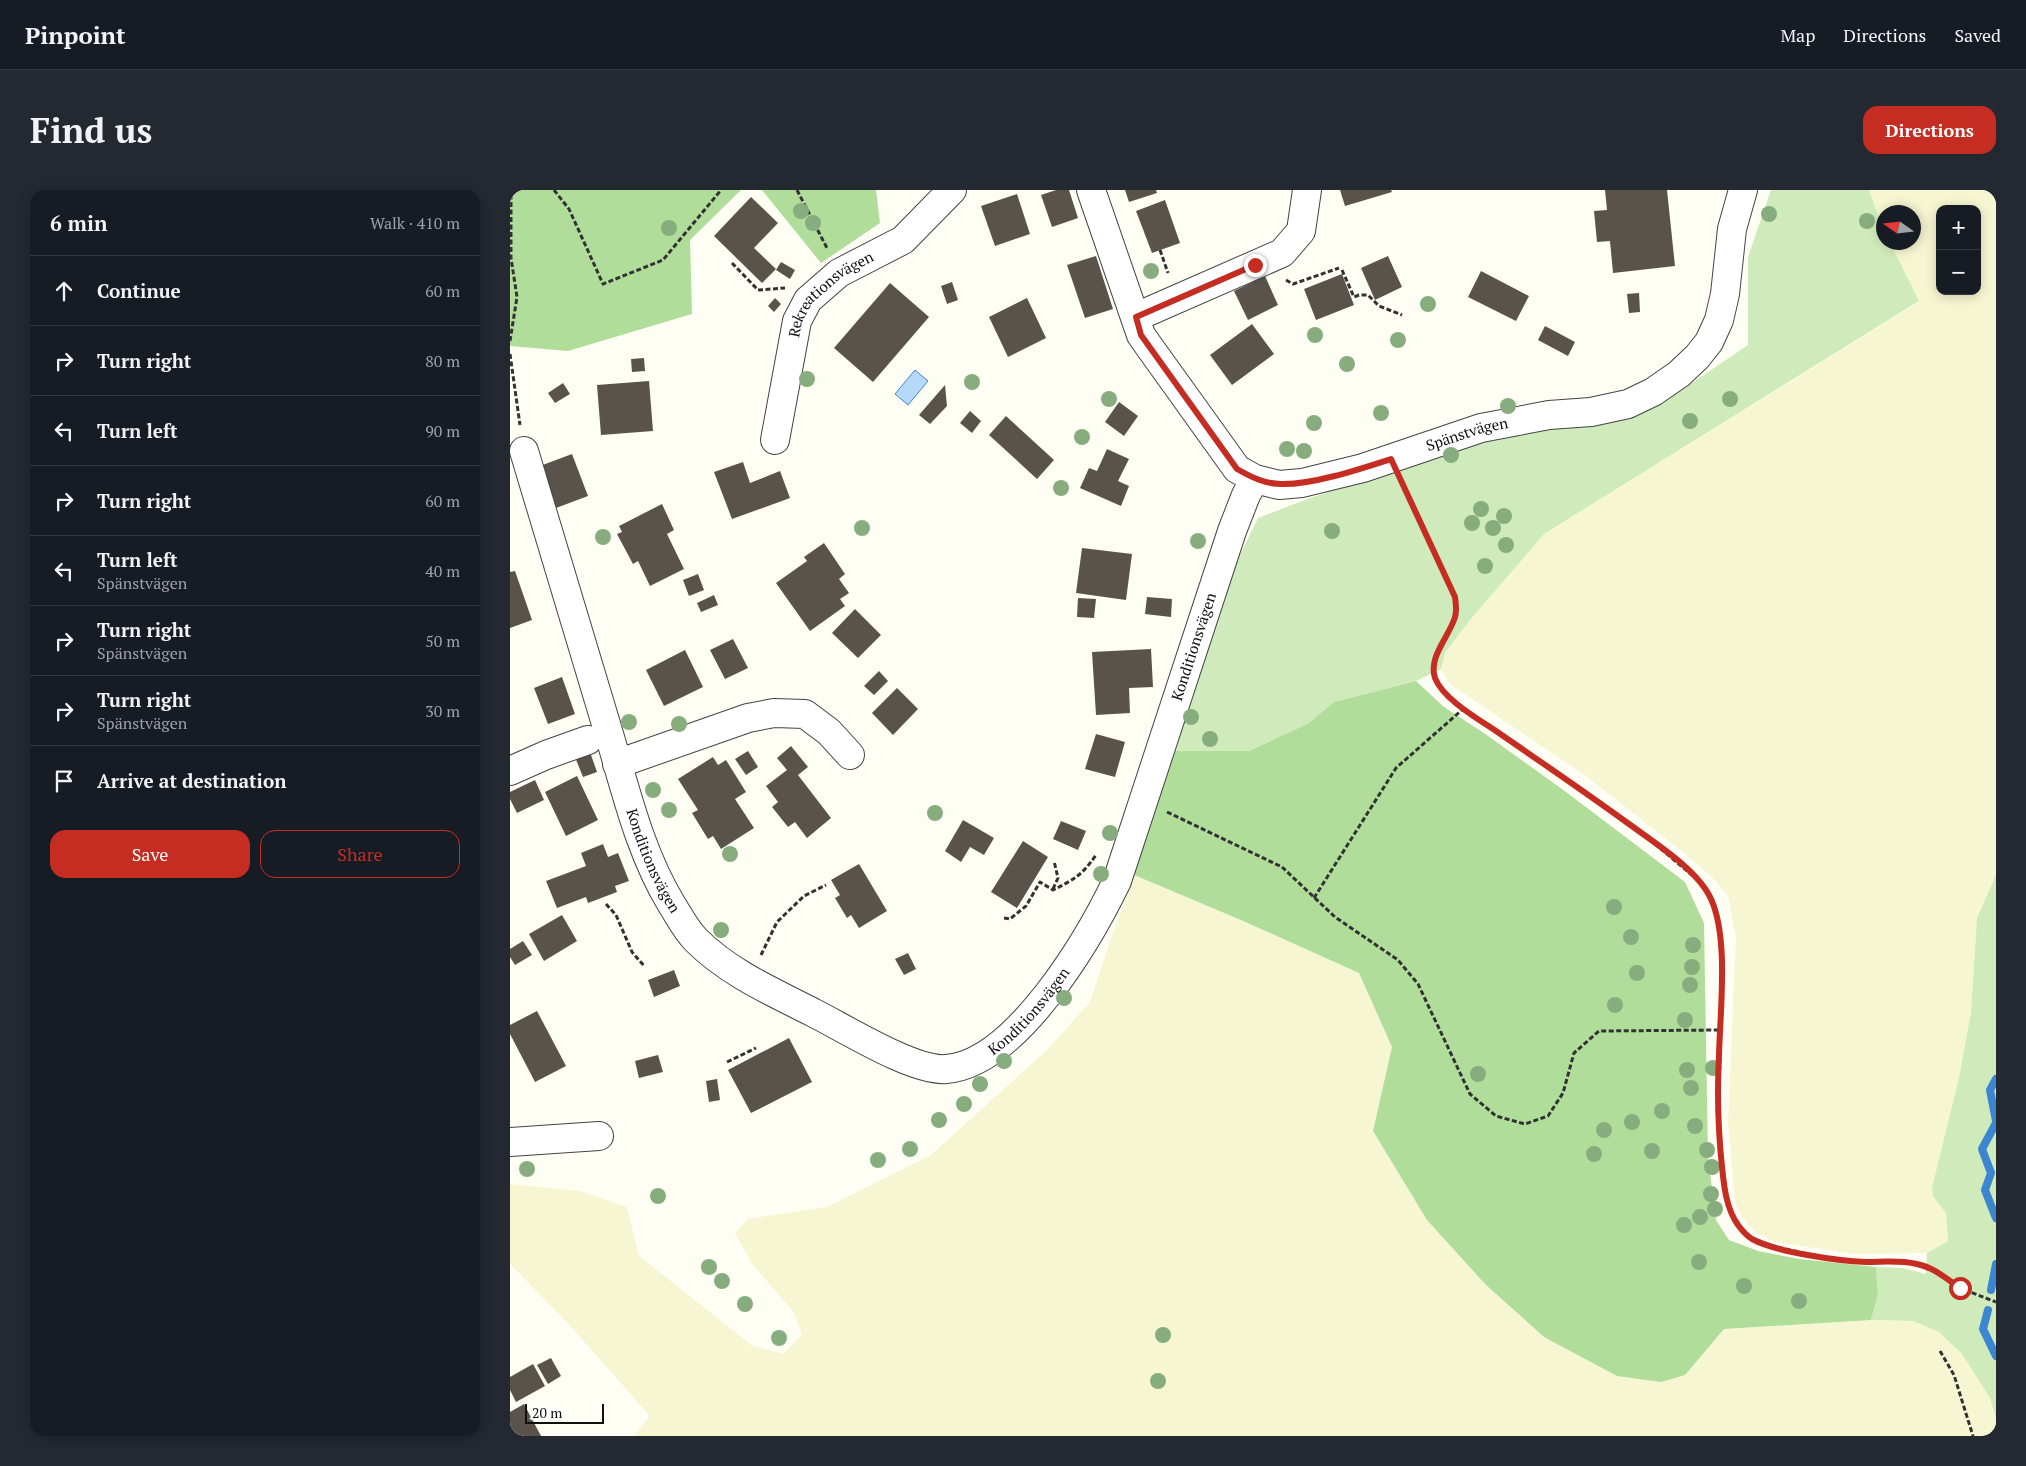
<!DOCTYPE html>
<meta charset="utf-8">
<style>
:root{--surface:#171b24;--page:#242831;--text:#f1f3f6;--muted:#9ea1a6;--line:#363941;--accent:#c52d23}
body{margin:0;font-family:"PT Serif",serif;background:var(--page);color:var(--text)}
.controls{position:absolute;right:15px;top:15px;display:grid;overflow:hidden;border-radius:10px;box-shadow:0 2px 12px #0003}
.controls button{width:45px;height:45px;display:grid;place-items:center;padding:0;border:0;border-bottom:1px solid var(--line);background:var(--surface);color:var(--text);font:25px sans-serif}
.compass{position:absolute;left:1366px;top:15px;width:45px;height:45px;border-radius:50%;background:var(--surface);box-shadow:0 2px 12px #0003;rotate:284deg}
.scale{position:absolute;left:15px;bottom:12px;width:79px;box-sizing:border-box;padding-left:5px;border:2px solid #101010;border-top:0;font-size:14px;line-height:18px;white-space:nowrap;color:#101010;-webkit-text-stroke:4px #fff;paint-order:stroke}
.stop{position:absolute;width:15px;height:15px;margin:-11px;border:4px solid #c52d23;border-radius:50%;background:#fff}
.stop.end{background:#c52d23;border-color:#fff;box-shadow:0 1px 5px #0008}
.list{margin:0;padding:0;list-style:none}
h2{display:flex;justify-content:space-between;align-items:center;height:65px;margin:0;padding:0 20px;font-size:21px}
h2 small{font-size:16px;font-weight:400;color:var(--muted)}
.list li{display:grid;grid-template-columns:32px 1fr auto;gap:15px;align-items:center;box-sizing:border-box;height:70px;padding:0 20px;border-top:1px solid var(--line)}
.list b{display:block;font-size:19px;white-space:nowrap}
.list p{margin:0;font-size:16px;white-space:nowrap;color:var(--muted)}
.list em{font-size:16px;font-style:normal;color:var(--muted)}
.actions{display:flex;gap:10px;padding:15px 20px}
.actions a{flex:1;padding:11px 0;border:1px solid var(--accent);border-radius:15px;text-align:center;font-size:18px;color:var(--accent)}
.actions .main{background:var(--accent);color:#fff}
.icon{flex:none;width:28px;height:28px;fill:none;stroke:currentColor;stroke-width:2;stroke-linecap:round;stroke-linejoin:round}
.map{position:relative;flex:none;width:1486px;height:1246px;overflow:hidden;border-radius:15px}
header{display:flex;align-items:center;gap:30px;box-sizing:border-box;height:70px;padding:0 25px;background:var(--surface);border-bottom:1px solid var(--line)}
header strong{font-size:24px}
nav{display:flex;gap:28px;margin-inline-start:auto;font-size:18px}
.intro{display:flex;align-items:center;justify-content:space-between;box-sizing:border-box;height:120px;padding:0 30px}
h1{margin:0;font-size:35px}
.button{padding:12px 22px;border-radius:15px;background:var(--accent);color:#fff;font-size:18px;font-weight:700}
main{display:flex;gap:30px;padding:0 30px}
aside{flex:1;background:var(--surface);border-radius:15px;box-shadow:0 2px 12px #0003}
.map>svg:first-child{display:block}
.farmland{fill:#f6f6d2;fill-rule:evenodd}
.green{fill:#cfebbb}
.forest{fill:#b1dd9a}
.water{fill:#b7d9f8;stroke:#3c86d1}
.lines{fill:none;stroke-linecap:round;stroke-linejoin:round}
.stream{stroke:#3c86d1;stroke-width:8}
.building{fill:#59534c}
.street-casing{stroke:#434343;stroke-width:30}
.path{stroke:#323232;stroke-width:3;stroke-dasharray:5 2.5;stroke-linecap:butt}
.street{stroke:#fff;stroke-width:28}
.tree{fill:#87ad7e}
.route{stroke:#c52d23;stroke-width:6}
.labels{text-anchor:middle;stroke-width:5;stroke-linejoin:round;paint-order:stroke}
.street-label{font-size:15px;fill:#101010;stroke:#fff}
</style>
<header>
<strong>Pinpoint</strong>
<nav><a>Map</a><a>Directions</a><a>Saved</a></nav>
</header>
<div class="intro"><h1>Find us</h1><a class="button">Directions</a></div>
<main>
<aside>
<h2>6 min<small>Walk · 410 m</small></h2>
<ul class="list">
<li><svg class="icon" aria-label="ahead" viewBox="0 0 24 24"><path d="M12 20V5M6 11l6-6 6 6"/></svg><div><b>Continue</b></div><em>60 m</em></li>
<li><svg class="icon" aria-label="right" viewBox="0 0 24 24"><path d="M7 20v-9h11M14 6l5 5-5 5"/></svg><div><b>Turn right</b></div><em>80 m</em></li>
<li><svg class="icon" aria-label="left" viewBox="0 0 24 24"><path d="M17 20v-9H6M10 6l-5 5 5 5"/></svg><div><b>Turn left</b></div><em>90 m</em></li>
<li><svg class="icon" aria-label="right" viewBox="0 0 24 24"><path d="M7 20v-9h11M14 6l5 5-5 5"/></svg><div><b>Turn right</b></div><em>60 m</em></li>
<li><svg class="icon" aria-label="left" viewBox="0 0 24 24"><path d="M17 20v-9H6M10 6l-5 5 5 5"/></svg><div><b>Turn left</b><p>Spänstvägen</p></div><em>40 m</em></li>
<li><svg class="icon" aria-label="right" viewBox="0 0 24 24"><path d="M7 20v-9h11M14 6l5 5-5 5"/></svg><div><b>Turn right</b><p>Spänstvägen</p></div><em>50 m</em></li>
<li><svg class="icon" aria-label="right" viewBox="0 0 24 24"><path d="M7 20v-9h11M14 6l5 5-5 5"/></svg><div><b>Turn right</b><p>Spänstvägen</p></div><em>30 m</em></li>
<li><svg class="icon" aria-label="arrive" viewBox="0 0 24 24"><path d="M6 21V4h12l-3 4 3 4H6"/></svg><div><b>Arrive at destination</b></div></li>
</ul>
<div class="actions"><a class="main">Save</a><a>Share</a></div>
</aside>
<div class="map">
<svg width="1486" height="1246" viewBox="0 0 1486 1246">
<rect width="100%" height="100%" fill="#fffef4"/>
<g class="farmland">
<path d="M1359,0H1486V685L1467,728L1461,822L1449,888L1423,1006L1436,1023L1438,1051L1417,1063L1345,1064L1265,1052L1245,1042L1231,1026L1225,1012L1218,933L1226,747L1218,706L1201,686L1173,662L1073,584L940,494L931,479L935,463L959,431L1034,344L1409,112L1380,53L1404,52V22H1374L1373,40ZM1430,19H1467V101H1430Z"/>
<polygon points="624,685 731,730 849,783 882,857 863,941 917,1030 976,1095 1034,1147 1175,1185 1214,1139 1361,1130 1403,1131 1429,1142 1452,1164 1480,1208 1486,1229 1486,1246 124,1246 140,1226 63,1139 0,1074 0,994 70,1001 117,1017 129,1066 243,1156 274,1164 292,1144 283,1121 242,1074 225,1043 238,1029 317,1017 421,965 538,859 580,812 599,754"/>
</g>
<g class="green">
<polygon points="1261,0 1359,0 1373,40 1374,52 1380,53 1409,111 1034,344 959,431 935,463 931,479 906,491 824,512 799,533 739,561 662,561 729,367 748,328 800,308 895,277 954,254 1086,232 1125,221 1167,203 1238,155 1238,67"/>
<polygon points="1486,685 1486,1229 1480,1208 1452,1164 1429,1142 1403,1131 1361,1130 1368,1105 1366,1077 1393,1078 1416,1084 1417,1063 1438,1051 1436,1023 1423,1006 1422,998 1449,888 1461,822 1467,728"/>
</g>
<g class="forest">
<polygon points="0,0 231,0 180,50 182,124 58,161 0,156"/>
<polygon points="252,0 366,0 370,33 311,73"/>
<polygon points="906,491 934,517 974,543 1056,602 1175,692 1194,733 1198,967 1206,1030 1219,1050 1248,1061 1289,1069 1366,1077 1368,1105 1361,1130 1214,1139 1175,1185 1151,1192 1107,1186 1034,1147 976,1095 917,1030 863,941 882,857 849,783 731,730 624,685 662,561 739,561 799,533 824,512"/>
</g>
<polygon class="water" points="405,180 418,191 398,215 385,204"/>
<g class="lines">
<g class="stream">
<polyline points="1486,889 1480,900 1486,931"/>
<polyline points="1486,933 1472,959 1481,983 1475,1000 1486,1028"/>
<polyline points="1481,1100 1486,1074"/>
<polyline points="1478,1120 1473,1139 1486,1166"/>
</g>
</g>
<g class="building">
<polygon points="546,0 559,0 568,28 542,37 531,5"/>
<polygon points="615,0 646,0 647,3 619,12"/>
<polygon points="830,0 881,0 882,2 835,16"/>
<polygon points="1095,0 1157,0 1165,76 1103,83 1100,51 1087,52 1084,21 1097,20"/>
<polygon points="507,4 520,44 485,56 471,16"/>
<polygon points="241,7 268,33 244,58 266,79 252,93 204,46"/>
<polygon points="655,10 670,53 642,63 626,21"/>
<polygon points="586,66 603,119 575,128 557,75"/>
<polygon points="878,66 892,97 865,110 851,78"/>
<polygon points="271,72 285,80 280,89 266,80"/>
<polygon points="971,81 1019,106 1006,131 958,107"/>
<polygon points="832,84 844,115 806,130 794,99"/>
<polygon points="755,86 768,115 738,130 724,101"/>
<polygon points="442,92 448,110 437,114 431,96"/>
<polygon points="380,93 419,127 363,192 324,158"/>
<polygon points="1129,103 1130,122 1119,123 1117,104"/>
<polygon points="265,108 271,114 264,122 258,116"/>
<polygon points="517,108 536,148 498,167 479,127"/>
<polygon points="742,134 764,164 722,195 700,165"/>
<polygon points="1035,136 1065,152 1058,166 1028,150"/>
<polygon points="134,168 135,181 122,182 121,169"/>
<polygon points="139,191 143,241 91,245 87,195"/>
<polygon points="53,193 60,204 45,213 38,203"/>
<polygon points="435,195 437,216 420,234 409,225"/>
<polygon points="609,212 628,226 614,246 595,232"/>
<polygon points="460,221 471,231 462,243 450,233"/>
<polygon points="496,226 544,270 527,289 479,245"/>
<polygon points="597,259 619,269 608,291 619,296 611,316 570,298 579,278 587,281"/>
<polygon points="62,264 78,306 46,318 30,276"/>
<polygon points="233,272 240,293 270,281 280,308 222,329 204,282"/>
<polygon points="152,314 164,340 157,344 174,379 140,396 128,371 123,374 107,344 112,342 109,336"/>
<polygon points="314,353 335,384 329,389 339,403 330,409 335,416 300,441 266,393 297,371 294,367"/>
<polygon points="572,358 622,364 616,410 566,403"/>
<polygon points="5,381 22,430 0,438 0,382"/>
<polygon points="188,384 194,400 179,406 173,390"/>
<polygon points="204,405 208,415 191,422 187,413"/>
<polygon points="637,407 662,409 661,427 635,424"/>
<polygon points="568,408 586,409 584,428 567,427"/>
<polygon points="345,419 371,445 348,468 322,443"/>
<polygon points="223,449 238,478 215,489 200,460"/>
<polygon points="641,459 643,497 619,498 620,523 586,525 582,462"/>
<polygon points="175,460 193,497 154,516 136,480"/>
<polygon points="369,481 378,491 364,505 354,496"/>
<polygon points="52,487 65,524 38,534 24,498"/>
<polygon points="387,498 408,519 383,545 362,523"/>
<polygon points="586,544 615,552 605,587 575,579"/>
<polygon points="281,556 298,577 288,585 321,628 297,648 285,632 278,637 262,617 268,612 256,596 277,580 267,568"/>
<polygon points="238,561 248,577 236,585 225,569"/>
<polygon points="80,562 87,582 73,587 65,567"/>
<polygon points="203,567 208,575 216,570 236,602 225,609 244,638 211,659 203,646 198,649 182,623 188,620 168,589"/>
<polygon points="67,586 88,630 56,646 35,602"/>
<polygon points="25,590 34,610 7,623 0,609 0,602"/>
<polygon points="453,630 484,648 474,665 460,657 451,672 435,661"/>
<polygon points="551,631 576,641 568,660 543,649"/>
<polygon points="513,651 538,667 507,718 481,702"/>
<polygon points="93,654 98,667 108,663 119,691 105,696 107,702 78,713 76,707 47,718 36,691 76,676 71,663"/>
<polygon points="349,674 377,721 349,738 341,725 337,728 325,708 330,705 321,690"/>
<polygon points="52,725 67,751 34,771 19,744"/>
<polygon points="13,751 22,765 5,775 0,767 0,759"/>
<polygon points="398,763 406,779 394,785 385,769"/>
<polygon points="164,780 170,796 144,807 138,790"/>
<polygon points="27,821 56,876 25,892 0,844 0,835"/>
<polygon points="279,848 302,892 241,923 218,880"/>
<polygon points="148,865 153,882 129,888 125,871"/>
<polygon points="207,889 210,910 199,912 196,891"/>
<polygon points="41,1168 51,1186 38,1194 27,1175"/>
<polygon points="23,1174 35,1196 6,1212 0,1200 0,1187"/>
<polygon points="14,1214 31,1246 0,1246 0,1222"/>
</g>
<g class="lines">
<defs>
<g id="street">
<path id="s1" d="M581,0L631,145L638,155L727,279L745,289L769,295L792,293L853,278L971,238L1039,225L1081,222L1118,214L1143,202L1169,184L1187,167L1199,152L1209,130L1215,104L1222,39L1233,0"/>
<polyline points="626,127 772,63 791,41 797,0"/>
<path id="s2" d="M265,250L287,131L298,110L329,83L393,50L442,0"/>
<path id="s3" d="M14,261C42,355 71,449 99,544C116,601 130,663 162,715C169,726 176,740 186,750C219,783 263,802 304,823C334,838 404,882 436,879C506,874 579,749 607,691L722,341L736,305L745,289"/>
<polyline points="107,574 238,528 264,523 295,524 319,542 340,565"/>
<polyline points="0,581 36,565 78,550"/>
<polyline points="0,952 89,946"/>
</g>
</defs>
<use href="#street" class="street-casing"/>
<g class="path">
<polyline points="44,0 59,19 93,94 153,70 211,0"/>
<polyline points="287,0 318,60"/>
<polyline points="650,60 658,83"/>
<polyline points="222,73 248,100 275,98"/>
<polyline points="832,80 844,107 849,105 858,105 869,116 892,125"/>
<polyline points="776,90 783,94 829,78"/>
<polyline points="0,151 7,107 1,68 1,0"/>
<polyline points="0,164 10,235"/>
<polyline points="893,293 945,407 945,427 925,468 924,479 926,490 935,503 953,519 1064,594 1139,649 1189,691 1201,708 1207,726 1210,750 1212,797 1208,939 1214,995 1219,1017 1227,1034 1241,1048 1263,1056 1315,1068 1356,1072 1385,1071 1409,1074 1425,1080 1450,1098 1486,1112"/>
<polyline points="657,622 772,677 825,727 888,770 908,794 960,904 986,926 1015,934 1038,926 1053,903 1064,863 1089,841 1211,840"/>
<polyline points="543,699 548,688 544,671"/>
<polyline points="804,708 886,578 953,519"/>
<polyline points="96,714 106,725 122,762 135,777"/>
<path d="M494,728L500,729L516,716L530,692L543,700C565,689 572,685 586,665"/>
<polyline points="251,765 267,732 294,706 316,695"/>
<polyline points="217,872 246,858"/>
<polyline points="1430,1161 1444,1185 1463,1246"/>
</g>
<use href="#street" class="street"/>
</g>
<g class="tree">
<circle cx="291" cy="21" r="8"/>
<circle cx="1259" cy="24" r="8"/>
<circle cx="1357" cy="31" r="8"/>
<circle cx="303" cy="33" r="8"/>
<circle cx="159" cy="38" r="8"/>
<circle cx="641" cy="81" r="8"/>
<circle cx="918" cy="114" r="8"/>
<circle cx="805" cy="145" r="8"/>
<circle cx="888" cy="150" r="8"/>
<circle cx="837" cy="174" r="8"/>
<circle cx="297" cy="189" r="8"/>
<circle cx="462" cy="192" r="8"/>
<circle cx="599" cy="209" r="8"/>
<circle cx="1220" cy="209" r="8"/>
<circle cx="998" cy="216" r="8"/>
<circle cx="871" cy="223" r="8"/>
<circle cx="1180" cy="231" r="8"/>
<circle cx="804" cy="233" r="8"/>
<circle cx="572" cy="247" r="8"/>
<circle cx="777" cy="259" r="8"/>
<circle cx="794" cy="261" r="8"/>
<circle cx="941" cy="265" r="8"/>
<circle cx="551" cy="298" r="8"/>
<circle cx="971" cy="319" r="8"/>
<circle cx="994" cy="326" r="8"/>
<circle cx="962" cy="333" r="8"/>
<circle cx="352" cy="338" r="8"/>
<circle cx="983" cy="338" r="8"/>
<circle cx="822" cy="341" r="8"/>
<circle cx="93" cy="347" r="8"/>
<circle cx="688" cy="351" r="8"/>
<circle cx="996" cy="355" r="8"/>
<circle cx="975" cy="376" r="8"/>
<circle cx="681" cy="527" r="8"/>
<circle cx="119" cy="532" r="8"/>
<circle cx="169" cy="534" r="8"/>
<circle cx="700" cy="549" r="8"/>
<circle cx="143" cy="600" r="8"/>
<circle cx="159" cy="620" r="8"/>
<circle cx="425" cy="623" r="8"/>
<circle cx="600" cy="643" r="8"/>
<circle cx="220" cy="664" r="8"/>
<circle cx="591" cy="684" r="8"/>
<circle cx="1104" cy="717" r="8"/>
<circle cx="211" cy="740" r="8"/>
<circle cx="1121" cy="747" r="8"/>
<circle cx="1183" cy="755" r="8"/>
<circle cx="1182" cy="777" r="8"/>
<circle cx="1127" cy="783" r="8"/>
<circle cx="1180" cy="795" r="8"/>
<circle cx="554" cy="808" r="8"/>
<circle cx="1105" cy="815" r="8"/>
<circle cx="1175" cy="830" r="8"/>
<circle cx="494" cy="871" r="8"/>
<circle cx="1203" cy="878" r="8"/>
<circle cx="1177" cy="880" r="8"/>
<circle cx="968" cy="884" r="8"/>
<circle cx="470" cy="894" r="8"/>
<circle cx="1181" cy="898" r="8"/>
<circle cx="454" cy="914" r="8"/>
<circle cx="1152" cy="921" r="8"/>
<circle cx="429" cy="930" r="8"/>
<circle cx="1122" cy="932" r="8"/>
<circle cx="1185" cy="936" r="8"/>
<circle cx="1094" cy="940" r="8"/>
<circle cx="400" cy="959" r="8"/>
<circle cx="1197" cy="960" r="8"/>
<circle cx="1142" cy="961" r="8"/>
<circle cx="1084" cy="964" r="8"/>
<circle cx="368" cy="970" r="8"/>
<circle cx="1202" cy="977" r="8"/>
<circle cx="17" cy="979" r="8"/>
<circle cx="1201" cy="1004" r="8"/>
<circle cx="148" cy="1006" r="8"/>
<circle cx="1205" cy="1019" r="8"/>
<circle cx="1190" cy="1027" r="8"/>
<circle cx="1174" cy="1035" r="8"/>
<circle cx="1189" cy="1072" r="8"/>
<circle cx="199" cy="1077" r="8"/>
<circle cx="212" cy="1091" r="8"/>
<circle cx="1234" cy="1096" r="8"/>
<circle cx="1289" cy="1111" r="8"/>
<circle cx="235" cy="1114" r="8"/>
<circle cx="653" cy="1145" r="8"/>
<circle cx="269" cy="1148" r="8"/>
<circle cx="648" cy="1191" r="8"/>
</g>
<g class="lines">
<path class="route" d="M745,75L626,127L631,145L727,279C741,287 755,294 771,294C802,295 850,279 881,269L945,407C946,414 947,421 945,427C939,447 918,467 925,488C933,509 968,529 986,541C1031,572 1075,602 1119,634C1145,653 1188,680 1201,709C1219,748 1210,822 1209,865C1207,902 1208,939 1212,977C1214,996 1216,1018 1228,1035C1231,1039 1237,1046 1242,1049C1266,1062 1328,1071 1356,1072C1373,1072 1389,1070 1407,1074C1423,1077 1437,1089 1450,1098"/>
</g>
<g class="labels">
<g class="street-label">
<text dy="5" stroke="none"><textPath href="#s2" startOffset="164">Rekreationsvägen</textPath></text>
<text dy="5" stroke="none"><textPath href="#s1" startOffset="559">Spänstvägen</textPath></text>
<text dy="5" stroke="none"><textPath href="#s3" startOffset="1314">Konditionsvägen</textPath></text>
<text dy="5" stroke="none"><textPath href="#s3" startOffset="430">Konditionsvägen</textPath></text>
<text dy="5" stroke="none"><textPath href="#s3" startOffset="909">Konditionsvägen</textPath></text>
</g>
</g>
</svg>
<div class="controls">
<button>+</button>
<button>−</button>
</div>
<svg class="compass" viewBox="-18 -18 36 36"><path d="M0-13l5 13h-10z" fill="#e53935"/><path d="M0 13l5-13h-10z" fill="#9ea1a6"/></svg>
<div class="scale">20 m</div>
<div class="stop" style="left:1450px;top:1098px"></div>
<div class="stop end" style="left:745px;top:75px"></div>
</div>
</main>
